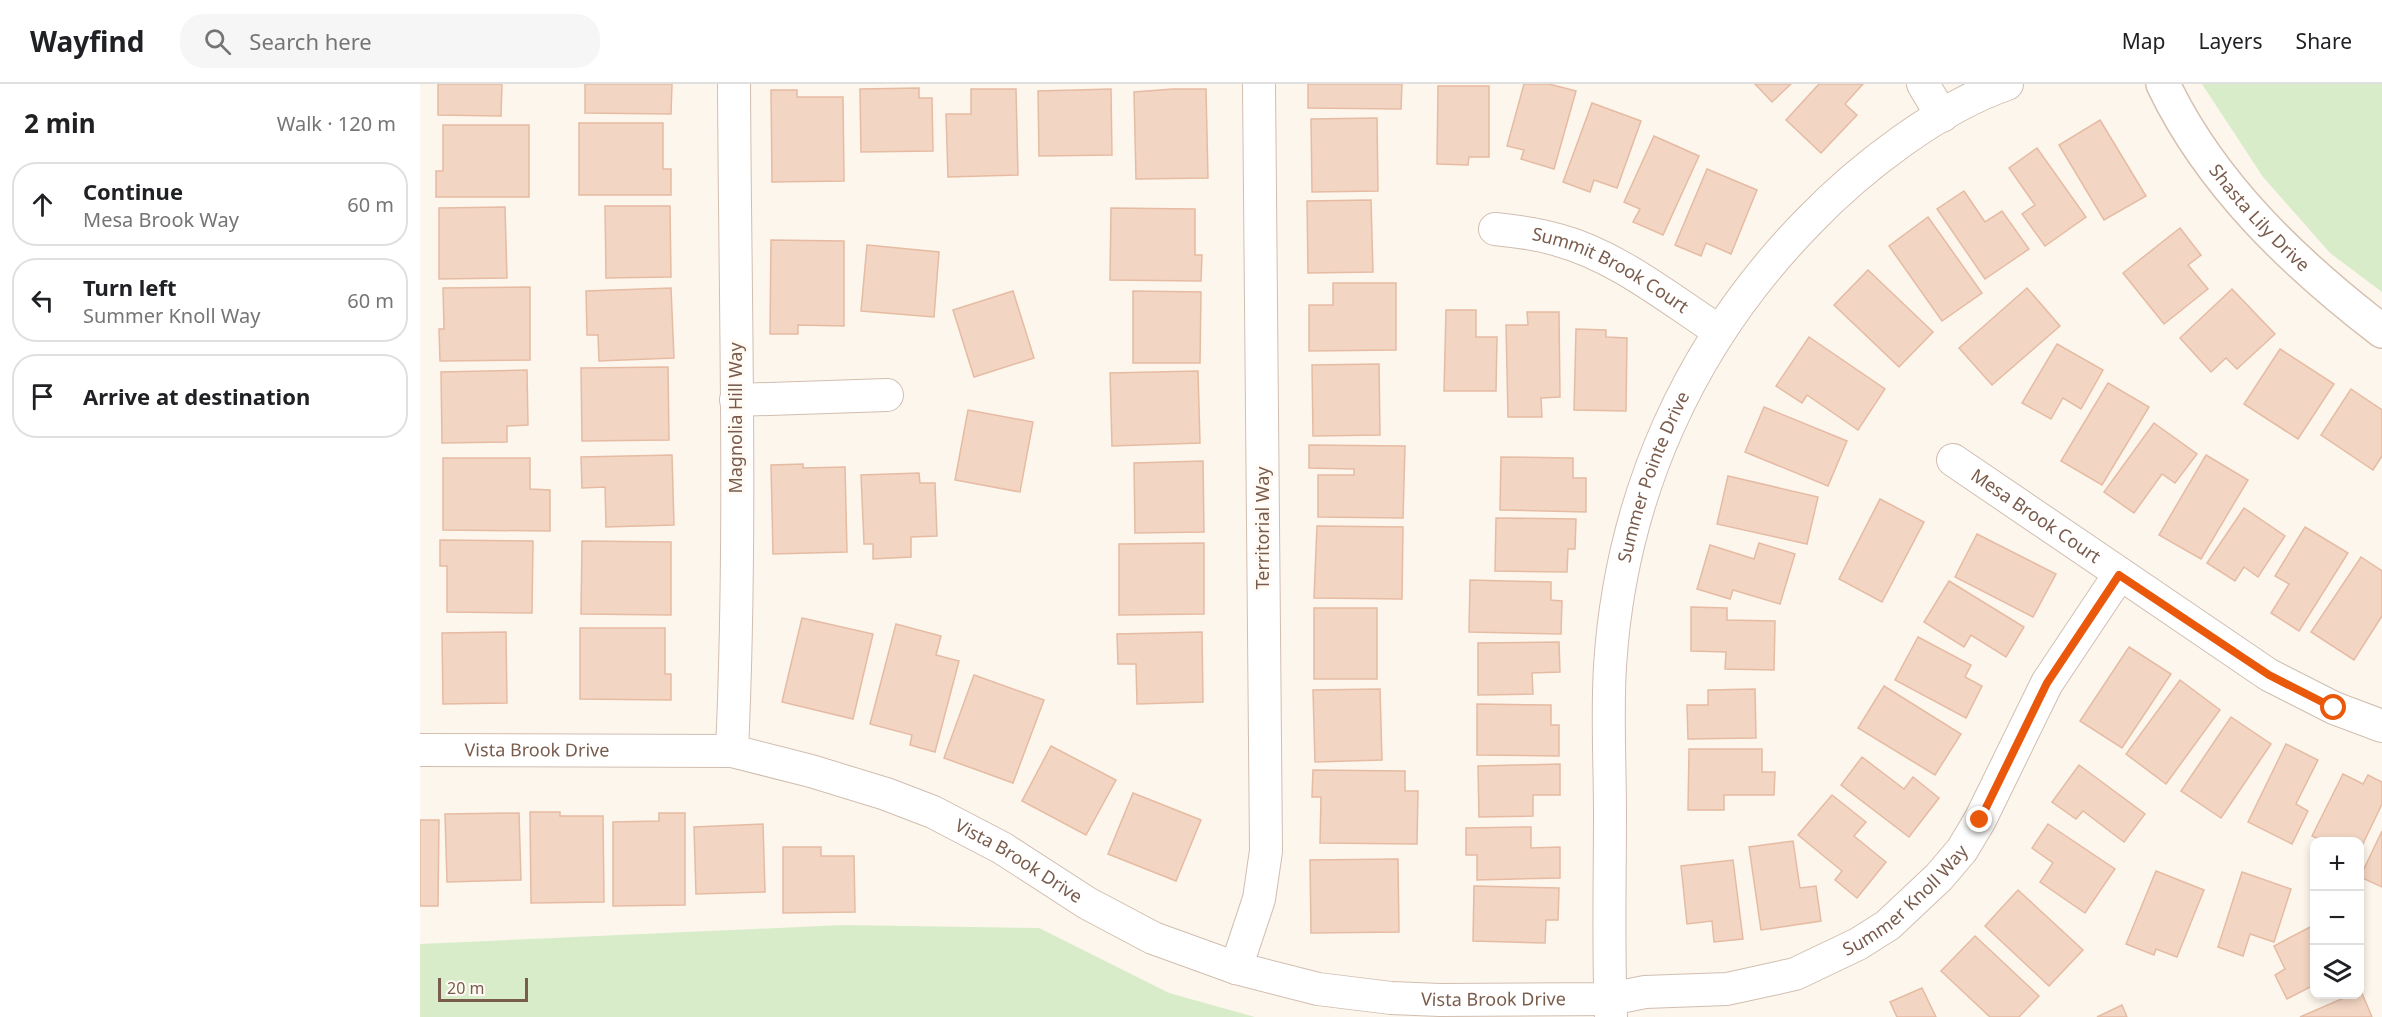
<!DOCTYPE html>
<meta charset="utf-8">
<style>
:root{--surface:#fff;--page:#f6f6f6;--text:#202124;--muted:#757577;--line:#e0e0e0}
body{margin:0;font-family:"Noto Sans",sans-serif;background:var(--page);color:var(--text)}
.controls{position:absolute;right:18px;bottom:18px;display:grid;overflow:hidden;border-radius:12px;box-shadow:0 3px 9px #0003}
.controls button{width:54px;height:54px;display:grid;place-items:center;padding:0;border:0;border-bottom:2px solid var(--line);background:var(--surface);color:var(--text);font:30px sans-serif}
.scale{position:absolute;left:18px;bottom:15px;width:90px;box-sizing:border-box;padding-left:6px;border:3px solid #7a5c4d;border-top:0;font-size:16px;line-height:21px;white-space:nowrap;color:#7a5c4d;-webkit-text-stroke:4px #fffaf3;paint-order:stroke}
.stop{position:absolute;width:18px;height:18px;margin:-14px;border:4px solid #ea580c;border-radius:50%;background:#fff}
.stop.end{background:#ea580c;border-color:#fff;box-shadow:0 2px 6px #0008}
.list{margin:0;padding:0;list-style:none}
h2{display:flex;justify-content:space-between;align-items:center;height:78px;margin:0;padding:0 24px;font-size:26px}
h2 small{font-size:20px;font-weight:400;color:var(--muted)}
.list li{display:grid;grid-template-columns:39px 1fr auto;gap:18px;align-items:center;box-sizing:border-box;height:84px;margin:0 12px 12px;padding:0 12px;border:2px solid var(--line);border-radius:24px}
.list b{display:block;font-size:22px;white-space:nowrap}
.list p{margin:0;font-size:20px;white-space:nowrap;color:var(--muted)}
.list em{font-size:20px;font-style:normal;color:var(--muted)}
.icon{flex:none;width:33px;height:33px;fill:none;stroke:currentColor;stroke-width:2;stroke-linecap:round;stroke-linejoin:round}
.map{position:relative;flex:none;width:1962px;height:933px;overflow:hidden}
header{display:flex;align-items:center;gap:36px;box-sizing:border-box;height:84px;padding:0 30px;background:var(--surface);border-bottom:2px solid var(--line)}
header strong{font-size:28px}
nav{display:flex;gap:33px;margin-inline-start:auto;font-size:21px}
.search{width:420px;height:54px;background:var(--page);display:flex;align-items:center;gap:15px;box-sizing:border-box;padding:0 21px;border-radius:24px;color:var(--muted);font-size:22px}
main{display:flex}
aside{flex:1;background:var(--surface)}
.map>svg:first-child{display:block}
.green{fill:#d8ecc9}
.building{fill:#f3d5c3;stroke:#e6bba3;stroke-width:1.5}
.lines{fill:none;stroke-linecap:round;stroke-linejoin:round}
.street-casing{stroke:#d1beb0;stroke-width:34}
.secondary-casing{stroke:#d6c0b0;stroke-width:36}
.street{stroke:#fff;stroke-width:32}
.secondary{stroke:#fff;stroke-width:33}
.route{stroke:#ea580c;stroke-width:8}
.labels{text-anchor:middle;stroke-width:6;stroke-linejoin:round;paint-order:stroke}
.street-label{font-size:18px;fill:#7a5c4d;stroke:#fffaf3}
</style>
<header>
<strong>Wayfind</strong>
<div class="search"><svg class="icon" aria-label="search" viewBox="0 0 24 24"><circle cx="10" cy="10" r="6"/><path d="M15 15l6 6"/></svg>Search here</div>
<nav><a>Map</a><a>Layers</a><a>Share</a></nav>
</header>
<main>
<aside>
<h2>2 min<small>Walk · 120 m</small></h2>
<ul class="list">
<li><svg class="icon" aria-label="ahead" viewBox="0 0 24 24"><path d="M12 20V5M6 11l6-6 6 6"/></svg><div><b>Continue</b><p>Mesa Brook Way</p></div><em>60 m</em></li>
<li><svg class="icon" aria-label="left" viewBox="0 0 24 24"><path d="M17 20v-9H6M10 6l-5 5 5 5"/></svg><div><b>Turn left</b><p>Summer Knoll Way</p></div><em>60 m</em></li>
<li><svg class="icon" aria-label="arrive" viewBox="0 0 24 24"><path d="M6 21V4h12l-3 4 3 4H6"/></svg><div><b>Arrive at destination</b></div></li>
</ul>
</aside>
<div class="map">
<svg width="1962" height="933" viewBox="0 0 1962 933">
<rect width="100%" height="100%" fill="#fdf6ec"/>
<g class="green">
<polygon points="1782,0 1962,0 1962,208 1910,169 1843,93"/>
<polygon points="424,841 619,844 749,909 835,933 0,933 0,860"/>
</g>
<g class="building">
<polygon points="18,0 82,0 81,32 18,31"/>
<polygon points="165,0 252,0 251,30 165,29"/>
<polygon points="888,0 982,0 981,25 888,24"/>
<polygon points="1104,0 1129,0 1156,7 1134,85 1101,75 1104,66 1087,62"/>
<polygon points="1335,0 1371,0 1352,18"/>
<polygon points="1399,0 1443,0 1425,20 1437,31 1401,69 1366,36"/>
<polygon points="1018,2 1069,2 1069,73 1049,73 1048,81 1017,80"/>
<polygon points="499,4 499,14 512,14 513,67 441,68 440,5"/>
<polygon points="551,5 596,5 598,91 528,93 526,30 551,30"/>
<polygon points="691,5 692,71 619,72 618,7"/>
<polygon points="753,5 786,5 788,94 716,95 714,8"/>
<polygon points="351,6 377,6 377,13 423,13 424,97 352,98"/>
<polygon points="1172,19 1221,37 1197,104 1174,96 1170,108 1143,98"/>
<polygon points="957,34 958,107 892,108 891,35"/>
<polygon points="1680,36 1726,112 1684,136 1639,61"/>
<polygon points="159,39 243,39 243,85 251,85 251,111 159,111"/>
<polygon points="23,41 109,41 109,113 16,113 16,87 23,87"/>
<polygon points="1234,52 1279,72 1243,151 1213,138 1220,125 1204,118"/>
<polygon points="1617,64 1666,133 1625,162 1602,130 1615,121 1589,84"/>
<polygon points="1287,85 1337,106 1311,170 1286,159 1281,172 1255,161"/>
<polygon points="1544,107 1565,138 1582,127 1609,165 1565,195 1517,125"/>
<polygon points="951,116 953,188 888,189 887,117"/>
<polygon points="185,122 250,122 251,193 186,194"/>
<polygon points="85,123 87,194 19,195 19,124"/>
<polygon points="691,124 775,125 775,171 782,171 781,197 690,196"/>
<polygon points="1508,133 1562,209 1522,237 1469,162"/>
<polygon points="1760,144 1781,171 1768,181 1788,205 1744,240 1703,189"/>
<polygon points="351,156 424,157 424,242 378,241 378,250 350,250"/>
<polygon points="447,161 519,168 514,233 441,227"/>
<polygon points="1448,186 1513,248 1479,283 1414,221"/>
<polygon points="913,199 976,199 976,266 889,267 889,221 913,221"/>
<polygon points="110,203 110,276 20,277 19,245 24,245 23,204"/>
<polygon points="251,204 254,274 179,277 178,251 167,251 166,207"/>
<polygon points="1607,204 1640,242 1572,301 1539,264"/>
<polygon points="1812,205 1855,250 1817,285 1806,274 1791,288 1760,254"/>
<polygon points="593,207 614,274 554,293 533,226"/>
<polygon points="713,207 781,208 780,279 713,279"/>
<polygon points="1026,226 1056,226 1056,253 1077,253 1076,307 1024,307"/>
<polygon points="1107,228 1139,228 1140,313 1121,314 1122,333 1088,333 1086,241 1108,241"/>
<polygon points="1156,245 1186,246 1186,253 1207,254 1206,327 1154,326"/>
<polygon points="1389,253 1465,305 1438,346 1387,311 1382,319 1356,302"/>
<polygon points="1637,260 1683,286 1661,325 1643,314 1631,335 1602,319"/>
<polygon points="1860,265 1914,300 1878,355 1824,320"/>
<polygon points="959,280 960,351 893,352 892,281"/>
<polygon points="248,283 249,356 162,357 161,284"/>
<polygon points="107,286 108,341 87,342 87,358 22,359 21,288"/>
<polygon points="778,287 780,359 692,362 690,289"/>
<polygon points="1688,299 1729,323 1682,401 1641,377"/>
<polygon points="1931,305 1962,326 1962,372 1953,386 1901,351"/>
<polygon points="1344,323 1427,357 1408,402 1325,368"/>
<polygon points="548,326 613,338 600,408 535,396"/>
<polygon points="1734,339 1777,370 1755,399 1742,390 1714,429 1684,408"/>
<polygon points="889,361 985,362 983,434 898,433 898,391 934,391 934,385 889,384"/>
<polygon points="252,371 254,441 186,443 185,403 162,404 161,373"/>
<polygon points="1786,371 1828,396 1781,475 1739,451"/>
<polygon points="1081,373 1153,374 1153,394 1166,394 1166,428 1080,426"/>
<polygon points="23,374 110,374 110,405 130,406 130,447 23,446"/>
<polygon points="783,377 784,448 715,449 714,379"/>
<polygon points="383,380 383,384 425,383 427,468 353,470 351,381"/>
<polygon points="499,389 500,399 515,399 517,452 491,453 491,473 453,475 453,460 444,460 441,391"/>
<polygon points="1308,392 1398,413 1387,460 1297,440"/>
<polygon points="1460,415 1504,438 1462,518 1419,495"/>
<polygon points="1824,424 1865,452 1838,493 1824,483 1815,497 1787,479"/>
<polygon points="1076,434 1156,435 1155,465 1148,465 1147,488 1075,487"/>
<polygon points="897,442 983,443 982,515 894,514"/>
<polygon points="1885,443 1928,469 1879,547 1851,529 1869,500 1855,492"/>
<polygon points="1557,450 1636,490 1613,533 1535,493"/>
<polygon points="20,456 113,457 112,529 27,528 27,482 20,482"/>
<polygon points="162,457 251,458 251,531 161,530"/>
<polygon points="784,459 784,530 699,531 699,460"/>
<polygon points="1339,459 1375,470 1360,520 1313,506 1310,515 1277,505 1290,461 1334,475"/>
<polygon points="1941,473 1962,487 1962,532 1934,576 1891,548"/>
<polygon points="1050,496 1131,498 1131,516 1142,517 1141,550 1049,548"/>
<polygon points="1529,497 1604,543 1586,573 1551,551 1544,563 1504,538"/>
<polygon points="1271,523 1307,524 1307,536 1355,537 1354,586 1305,585 1306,568 1271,567"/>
<rect x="894" y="524" width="63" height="71"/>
<polygon points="382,534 453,550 433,635 362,618"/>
<polygon points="476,540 521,552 516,571 539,577 515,668 490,661 492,651 450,640"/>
<polygon points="160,544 245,544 245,590 251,590 251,616 160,615"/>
<polygon points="86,548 87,619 23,620 22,549"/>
<polygon points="782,548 783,618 717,620 716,580 698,580 697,550"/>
<polygon points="1498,553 1551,581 1545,593 1562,602 1546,634 1475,596"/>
<polygon points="1139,558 1140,588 1112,589 1113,610 1058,611 1058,559"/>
<polygon points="1709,563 1751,590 1702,664 1660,637"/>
<polygon points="554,591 624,616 593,699 524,674"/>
<polygon points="1760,596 1800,626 1746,700 1706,670"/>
<polygon points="1464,602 1541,650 1515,691 1438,644"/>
<polygon points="960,605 962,676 895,678 893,606"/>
<polygon points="1335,605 1336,654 1268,655 1267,621 1288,621 1288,606"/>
<polygon points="1057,620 1131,621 1131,641 1139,641 1139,672 1057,671"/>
<polygon points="1811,633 1851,660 1801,734 1761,707"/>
<polygon points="1866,660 1898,676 1876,720 1888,727 1872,760 1828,738"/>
<polygon points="631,662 696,696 666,751 602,717"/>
<polygon points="1269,665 1342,665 1342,688 1355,688 1354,711 1304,711 1304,726 1268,726"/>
<polygon points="1442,673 1484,705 1493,693 1519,714 1489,753 1421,701"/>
<polygon points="1140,680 1140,711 1113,711 1113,732 1059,733 1058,682"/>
<polygon points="1659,681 1725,730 1704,758 1663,727 1656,735 1632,718"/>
<polygon points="893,686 985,687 985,707 998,707 997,760 900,759 901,713 892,713"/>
<polygon points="1923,690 1943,700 1948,691 1962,698 1962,720 1940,766 1940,758 1904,758 1892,752"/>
<polygon points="713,709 781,736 756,797 688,770"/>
<polygon points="1412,711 1446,738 1434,752 1466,778 1437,814 1415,796 1422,787 1378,751"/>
<polygon points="110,728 140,728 140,732 183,732 184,818 111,819"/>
<polygon points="99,729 101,796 27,798 25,730"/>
<polygon points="239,729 265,729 265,821 193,822 193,738 239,737"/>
<polygon points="0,736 19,736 18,822 0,822"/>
<polygon points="343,740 345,808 276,810 274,743"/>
<polygon points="1628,740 1695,785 1665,829 1620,798 1633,779 1612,764"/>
<polygon points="1111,743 1111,764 1140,763 1140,794 1057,796 1057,771 1046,771 1046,744"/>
<polygon points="1962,747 1962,803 1940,793"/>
<polygon points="1373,757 1380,804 1396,802 1401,837 1341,846 1329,763"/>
<polygon points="363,763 401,763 401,772 434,772 435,828 363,829"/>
<polygon points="978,775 979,848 891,849 890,776"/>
<polygon points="1313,776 1323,855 1294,858 1292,837 1267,840 1261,782"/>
<polygon points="1736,787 1784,806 1757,873 1736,865 1734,871 1706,860"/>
<polygon points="1822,788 1871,805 1854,858 1830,850 1823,872 1798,863"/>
<polygon points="1054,802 1139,804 1138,836 1126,836 1125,859 1053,857"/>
<polygon points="1598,806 1663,866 1629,902 1565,842"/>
<polygon points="1894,841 1894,901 1867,915 1855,891 1865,885 1854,862"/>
<polygon points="1555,852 1619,912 1599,933 1570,933 1521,887"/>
<polygon points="1502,904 1516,933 1477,933 1470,918"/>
<polygon points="1941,907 1952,933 1880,933 1933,910 1940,910"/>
<polygon points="1702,921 1707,933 1677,933"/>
</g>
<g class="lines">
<defs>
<g id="street">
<polyline points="1503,0 1522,32"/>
<path id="s1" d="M1075,145C1096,147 1118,150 1138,156C1197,172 1248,214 1299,247"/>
<polyline points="316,316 467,311"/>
<path id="s2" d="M1533,376L1849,591L1914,624L1962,642"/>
<path id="s3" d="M0,666L312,667L391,687L466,710L513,728L582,764L667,819L733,854L816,884L898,905L971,914L1020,916L1190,915L1225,908L1307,905L1375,890L1438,860L1468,841L1519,793L1542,766L1560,736L1627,599L1699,491"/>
<path d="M312,667C322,445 315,222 314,0"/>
<polyline points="816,884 839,815 846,767 839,0"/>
<path id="s4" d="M1191,933C1188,866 1190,798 1190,730C1190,681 1187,631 1190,582C1201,411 1270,258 1390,136C1439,85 1519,23 1587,0"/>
</g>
<g id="secondary">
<path id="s5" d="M1743,0C1791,101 1875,180 1962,247"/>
</g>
</defs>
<use href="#street" class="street-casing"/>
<use href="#secondary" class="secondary-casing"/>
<use href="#street" class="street"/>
<use href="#secondary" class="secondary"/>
</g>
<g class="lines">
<polyline class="route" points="1560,736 1627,599 1699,491 1849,591 1914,624"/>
</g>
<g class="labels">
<g class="street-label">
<text dy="6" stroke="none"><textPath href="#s5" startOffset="166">Shasta Lily Drive</textPath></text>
<text dy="6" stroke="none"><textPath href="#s1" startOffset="124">Summit Brook Court</textPath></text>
<text transform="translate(316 334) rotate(-90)" y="6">Magnolia Hill Way</text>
<text dy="6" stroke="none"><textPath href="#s4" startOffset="546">Summer Pointe Drive</textPath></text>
<text dy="6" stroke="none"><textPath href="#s2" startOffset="100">Mesa Brook Court</textPath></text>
<text transform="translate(843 444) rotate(-90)" y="6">Territorial Way</text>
<text dy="6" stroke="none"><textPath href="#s3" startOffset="117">Vista Brook Drive</textPath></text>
<text dy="6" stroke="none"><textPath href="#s3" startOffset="621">Vista Brook Drive</textPath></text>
<text dy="6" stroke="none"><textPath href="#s3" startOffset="1563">Summer Knoll Way</textPath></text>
<text dy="6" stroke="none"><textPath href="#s3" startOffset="1125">Vista Brook Drive</textPath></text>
</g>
</g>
</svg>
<div class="controls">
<button>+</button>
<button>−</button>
<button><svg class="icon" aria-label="layers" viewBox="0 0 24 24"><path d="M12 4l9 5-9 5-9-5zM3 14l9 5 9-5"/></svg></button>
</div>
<div class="scale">20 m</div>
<div class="stop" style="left:1914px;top:624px"></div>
<div class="stop end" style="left:1560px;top:736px"></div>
</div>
</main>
